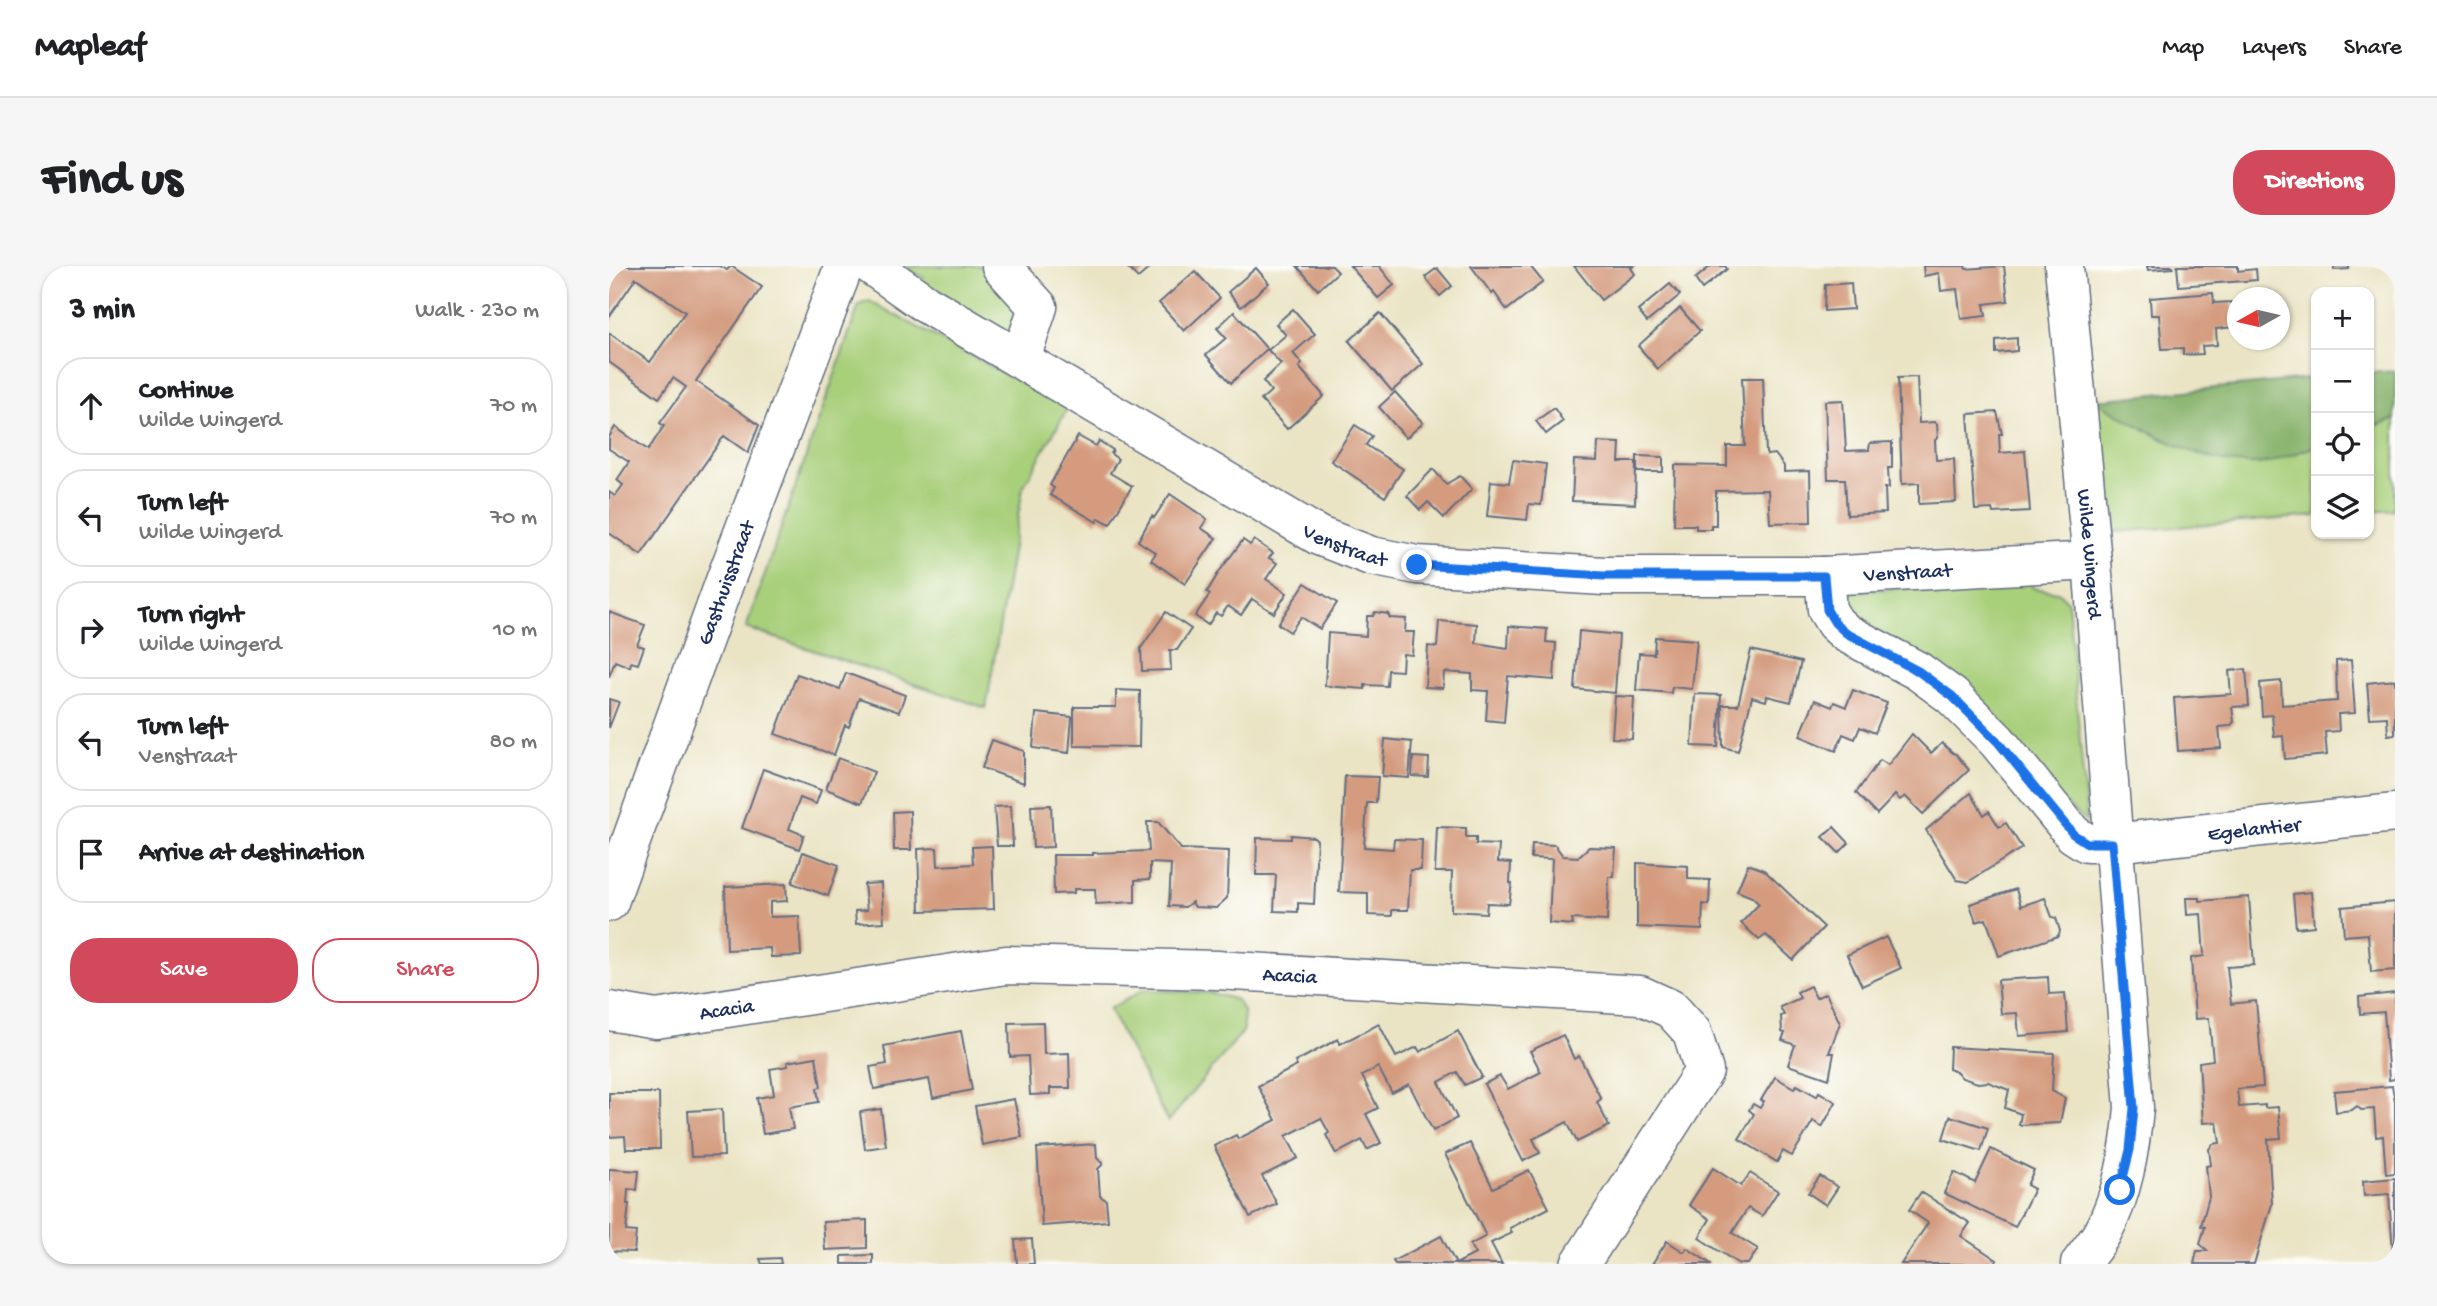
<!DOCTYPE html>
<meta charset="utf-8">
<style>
:root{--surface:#fff;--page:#f6f6f6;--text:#202124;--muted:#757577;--line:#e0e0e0;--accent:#d1495b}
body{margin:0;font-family:"Gochi Hand",sans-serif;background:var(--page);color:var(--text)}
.controls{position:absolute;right:21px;top:21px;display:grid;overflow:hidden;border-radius:14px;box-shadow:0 2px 5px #0004}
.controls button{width:63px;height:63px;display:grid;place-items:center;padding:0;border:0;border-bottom:2px solid var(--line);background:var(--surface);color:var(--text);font:35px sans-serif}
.compass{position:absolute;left:1618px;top:21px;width:63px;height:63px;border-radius:50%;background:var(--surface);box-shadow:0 2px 5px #0004;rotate:262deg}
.stop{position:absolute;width:21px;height:21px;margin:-16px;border:5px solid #1a73e8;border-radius:50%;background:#fff}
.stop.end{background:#1a73e8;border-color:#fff;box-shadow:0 2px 7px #0008}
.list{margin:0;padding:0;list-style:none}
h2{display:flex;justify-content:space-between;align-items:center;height:91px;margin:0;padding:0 28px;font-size:30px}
h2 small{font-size:23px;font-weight:400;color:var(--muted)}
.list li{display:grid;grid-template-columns:46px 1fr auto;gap:21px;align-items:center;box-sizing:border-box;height:98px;margin:0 14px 14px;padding:0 14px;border:2px solid var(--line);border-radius:28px}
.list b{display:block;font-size:26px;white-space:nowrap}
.list p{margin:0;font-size:23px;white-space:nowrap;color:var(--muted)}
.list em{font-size:23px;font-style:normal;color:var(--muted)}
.actions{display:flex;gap:14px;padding:21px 28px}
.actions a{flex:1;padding:16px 0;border:2px solid var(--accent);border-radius:28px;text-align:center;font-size:24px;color:var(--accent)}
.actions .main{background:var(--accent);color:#fff}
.icon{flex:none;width:38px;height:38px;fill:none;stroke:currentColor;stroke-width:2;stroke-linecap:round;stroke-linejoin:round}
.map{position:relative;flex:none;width:1786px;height:998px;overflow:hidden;border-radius:28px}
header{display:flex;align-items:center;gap:42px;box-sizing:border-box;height:98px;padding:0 35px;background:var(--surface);border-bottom:2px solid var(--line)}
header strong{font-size:33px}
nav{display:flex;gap:38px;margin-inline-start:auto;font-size:24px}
.intro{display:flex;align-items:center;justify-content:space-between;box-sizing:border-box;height:168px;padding:0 42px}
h1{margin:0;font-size:49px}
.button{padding:18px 32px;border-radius:28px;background:var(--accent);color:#fff;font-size:24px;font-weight:700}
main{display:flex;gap:42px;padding:0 42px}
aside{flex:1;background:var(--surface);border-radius:28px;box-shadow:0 2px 5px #0004}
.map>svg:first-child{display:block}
.green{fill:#a8cf7a;stroke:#627f6c;stroke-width:2}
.forest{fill:#86b26a;stroke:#507064;stroke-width:2}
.building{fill:#d49b7f}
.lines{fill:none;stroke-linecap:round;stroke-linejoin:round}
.minor-casing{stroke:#636e82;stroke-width:41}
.minor{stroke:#fff;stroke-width:38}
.route{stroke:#1a73e8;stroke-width:9}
.labels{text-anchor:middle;stroke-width:5;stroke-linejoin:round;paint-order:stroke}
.street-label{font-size:21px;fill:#1b2f5e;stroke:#fdfcf7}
</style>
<header>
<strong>Mapleaf</strong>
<nav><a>Map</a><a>Layers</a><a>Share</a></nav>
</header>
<div class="intro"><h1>Find us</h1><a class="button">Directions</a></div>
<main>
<aside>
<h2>3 min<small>Walk · 230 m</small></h2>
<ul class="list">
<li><svg class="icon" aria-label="ahead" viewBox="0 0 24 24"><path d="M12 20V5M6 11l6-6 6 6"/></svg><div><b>Continue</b><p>Wilde Wingerd</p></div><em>70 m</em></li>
<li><svg class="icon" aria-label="left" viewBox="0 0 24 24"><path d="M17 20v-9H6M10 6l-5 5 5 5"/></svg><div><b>Turn left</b><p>Wilde Wingerd</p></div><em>70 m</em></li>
<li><svg class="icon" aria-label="right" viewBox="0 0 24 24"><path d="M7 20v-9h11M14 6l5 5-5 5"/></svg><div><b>Turn right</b><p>Wilde Wingerd</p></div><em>10 m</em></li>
<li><svg class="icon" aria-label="left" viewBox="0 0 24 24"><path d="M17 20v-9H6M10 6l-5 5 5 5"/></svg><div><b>Turn left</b><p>Venstraat</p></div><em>80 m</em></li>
<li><svg class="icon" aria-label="arrive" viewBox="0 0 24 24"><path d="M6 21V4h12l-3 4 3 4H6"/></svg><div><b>Arrive at destination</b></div></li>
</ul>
<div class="actions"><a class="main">Save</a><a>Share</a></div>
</aside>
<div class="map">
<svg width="1786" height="998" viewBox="0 0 1786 998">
<rect width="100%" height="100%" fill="#fdfcf7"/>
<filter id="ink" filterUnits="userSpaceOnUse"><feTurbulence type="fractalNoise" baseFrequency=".0143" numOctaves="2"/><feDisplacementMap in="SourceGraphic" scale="14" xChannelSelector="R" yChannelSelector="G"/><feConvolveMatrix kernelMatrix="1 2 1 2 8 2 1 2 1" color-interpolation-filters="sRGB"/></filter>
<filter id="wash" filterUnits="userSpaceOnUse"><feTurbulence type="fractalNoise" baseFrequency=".00686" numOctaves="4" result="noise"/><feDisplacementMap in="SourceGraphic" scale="28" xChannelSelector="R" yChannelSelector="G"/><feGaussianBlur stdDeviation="1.57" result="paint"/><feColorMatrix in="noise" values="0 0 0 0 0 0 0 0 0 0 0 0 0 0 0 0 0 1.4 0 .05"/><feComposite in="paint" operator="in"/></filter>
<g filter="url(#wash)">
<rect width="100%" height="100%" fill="#eae4c5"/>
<g class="green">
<polygon points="294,0 372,0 402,33 409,55 401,73 309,20 315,12"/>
<polygon points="260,35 459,142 414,221 377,442 137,362 250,39"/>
<polygon points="1483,133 1555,174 1657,197 1707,180 1707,250 1492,267"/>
<polygon points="1786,153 1786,244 1760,246 1760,162"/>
<polygon points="1421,316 1424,322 1449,326 1459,336 1478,556 1235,350 1232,330 1240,325"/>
<polygon points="534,724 603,727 628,734 634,745 635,764 559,856 500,743"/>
</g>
<g class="forest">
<polygon points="1786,105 1786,153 1760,162 1760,107"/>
<path d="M1707,112V180C1691,185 1673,194 1656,197C1600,206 1531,160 1483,133H1497Z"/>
</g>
<g id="blocks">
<g class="building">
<polygon points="0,0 111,0 118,4 122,0 153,21 87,115 150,159 139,187 115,170 32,289 0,267 0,226 6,230 14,219 8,214 20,196 0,183 0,171 6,161 39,184 55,160 51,157 77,121 64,112 50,132 0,96 0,67 41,96 76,46 27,12 0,51"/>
<polygon points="517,0 543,0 529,12"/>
<polygon points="688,0 723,0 729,6 709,24"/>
<polygon points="741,0 770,0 785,19 769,32"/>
<polygon points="862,0 921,0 934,16 898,44 885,26 883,28"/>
<polygon points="965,0 1025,0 1022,2 1026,8 992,34"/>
<polygon points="1102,0 1116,0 1118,3 1093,23 1086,13"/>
<polygon points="1314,0 1356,0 1357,3 1395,0 1399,35 1375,38 1377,50 1352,53 1348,23 1332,25 1330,7 1315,10"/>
<polygon points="1538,0 1564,0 1564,2 1539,4"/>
<polygon points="1568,0 1629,0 1629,5 1647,3 1648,14 1570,20"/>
<polygon points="1725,0 1740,0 1740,3 1725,4"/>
<polygon points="647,2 660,17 632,41 619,26"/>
<polygon points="828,2 843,20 831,30 816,11"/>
<polygon points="586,5 611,32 575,65 550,37"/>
<polygon points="1242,17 1244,43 1215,45 1216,19"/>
<polygon points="1061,18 1071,29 1038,56 1029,45"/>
<polygon points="1604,27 1605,37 1623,36 1625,61 1607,63 1608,79 1593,80 1594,88 1574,89 1574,82 1553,83 1550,49 1542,49 1541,32"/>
<polygon points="1071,42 1091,65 1049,103 1029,80"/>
<polygon points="684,43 706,68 684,87 693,98 690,101 715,130 678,163 652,134 662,125 654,115 672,98 659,84 677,69 667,58"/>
<polygon points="625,46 658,83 622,117 597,89 617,72 608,62"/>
<polygon points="771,47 814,98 783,125 740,75"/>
<polygon points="1408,72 1408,85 1387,87 1387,74"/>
<polygon points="1308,111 1310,157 1326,156 1328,158 1329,172 1326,174 1327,194 1345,193 1347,236 1310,238 1310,217 1293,218 1289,112"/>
<polygon points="1133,112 1154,112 1157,187 1158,189 1166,188 1175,200 1175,206 1201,205 1202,256 1161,257 1159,224 1107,225 1107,259 1102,259 1102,263 1087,263 1087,259 1065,259 1066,199 1118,200 1118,180 1136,180"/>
<polygon points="786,126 814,157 797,172 770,141"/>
<polygon points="1234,134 1237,185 1260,184 1261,177 1283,176 1283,202 1279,202 1280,222 1276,222 1277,247 1238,249 1236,213 1219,213 1216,135"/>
<polygon points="945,142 954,155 937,168 927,155"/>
<polygon points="1388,146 1393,168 1390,168 1391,187 1416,185 1421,245 1384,247 1383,243 1366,244 1359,148"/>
<polygon points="746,159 763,170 757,179 794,203 776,231 722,195"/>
<polygon points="469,170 487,180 490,175 504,184 502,188 509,193 501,207 523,220 501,258 490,252 488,256 441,229 445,222 441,219"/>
<polygon points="989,176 1011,177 1010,196 1027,196 1026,238 963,235 965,194 988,195"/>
<polygon points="1028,190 1054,191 1054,206 1028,206"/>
<polygon points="904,194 937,198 932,239 920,238 918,254 878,250 882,215 900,217"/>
<polygon points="824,203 837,218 851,210 863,223 835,252 819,236 811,244 798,230"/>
<polygon points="561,228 598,253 592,262 607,272 576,318 542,294 547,287 529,275 543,250 545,252"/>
<polygon points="634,274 641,279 645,274 664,287 660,292 668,297 657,313 678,327 665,347 643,333 632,349 619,340 612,350 607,347 599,359 586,350 601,328 598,326 610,306"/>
<polygon points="696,317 728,337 711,363 692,351 681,366 669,358"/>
<polygon points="0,346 36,359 28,379 35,381 29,398 22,396 21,401 6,395 0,411"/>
<polygon points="557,346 582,363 568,384 561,384 562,404 533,405 532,382"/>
<polygon points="766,346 779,348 781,352 797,353 796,366 805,366 803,389 794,388 793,405 779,404 778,420 756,419 756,423 716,420 719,367 757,370 758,350 764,350"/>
<polygon points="830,355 868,358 867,377 899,382 900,360 938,363 937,376 947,377 945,414 899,410 895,456 877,454 879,425 863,424 863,408 835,406 834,422 816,421 819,380 828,381"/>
<polygon points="970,365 1010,369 1006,427 966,423"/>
<polygon points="1046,371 1088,374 1083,423 1063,421 1062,427 1027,424 1030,387 1045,388"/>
<polygon points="1142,384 1192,396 1182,436 1158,430 1157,435 1143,431 1129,485 1114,481 1113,439 1129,439"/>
<polygon points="1742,394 1746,447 1729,448 1730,465 1716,466 1718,489 1676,493 1674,470 1665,471 1663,449 1653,450 1651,417 1672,415 1673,439 1728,435 1727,395"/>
<polygon points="1637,403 1640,440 1623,441 1625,456 1621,460 1610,461 1612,482 1569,485 1565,432 1622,428 1620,405"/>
<polygon points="237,407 296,429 290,446 250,432 240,461 236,459 225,489 166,468 188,408 231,423"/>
<polygon points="1786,414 1786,468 1779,469 1778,451 1761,452 1758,417"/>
<polygon points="507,424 531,425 530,481 465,480 465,441 507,441"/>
<polygon points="1244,424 1278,437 1266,467 1251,461 1246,473 1234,468 1227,485 1191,470 1206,434 1223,441 1225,436 1237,441"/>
<polygon points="1086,428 1112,429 1109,481 1083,480"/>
<polygon points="1006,430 1025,431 1023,473 1003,472"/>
<polygon points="0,433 10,436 0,462"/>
<polygon points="427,447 463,451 460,487 424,482"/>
<polygon points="1303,468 1322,487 1333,477 1344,487 1347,488 1360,504 1314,548 1296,530 1291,534 1286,529 1268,548 1247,527 1271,494 1279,499"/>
<polygon points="776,473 803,476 800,512 773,510"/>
<polygon points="383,474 415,485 415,517 373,502"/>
<polygon points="804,491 820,492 819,511 803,510"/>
<polygon points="229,492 265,506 253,537 217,523"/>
<polygon points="154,503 212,524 207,538 191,532 185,548 180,563 195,569 190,583 133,562"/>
<polygon points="736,510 769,511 767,537 758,537 755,581 784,583 785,573 813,574 812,604 801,604 799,644 783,644 783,650 759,649 759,627 730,626"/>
<polygon points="1362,527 1375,549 1380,545 1390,561 1397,557 1413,582 1359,616 1348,614 1317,564"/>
<polygon points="442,539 444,581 424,582 422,540"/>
<polygon points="402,540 404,580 388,580 385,541"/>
<polygon points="301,545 302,584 285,584 284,546"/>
<polygon points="538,556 549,556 572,583 620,585 618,632 607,642 586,641 583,636 576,641 560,640 562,598 541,597 541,613 526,614 526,636 487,638 486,623 465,623 465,627 445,628 444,589 484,589 484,587 540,585"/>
<polygon points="828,561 857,562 857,571 867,571 867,578 890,579 889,596 902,597 901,617 903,617 900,638 878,637 877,647 842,645 843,606 826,606"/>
<polygon points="1225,561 1240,577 1230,587 1214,571"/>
<polygon points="682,569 705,571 708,574 705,638 689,637 689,646 665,645 667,609 647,609 648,572 682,573"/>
<polygon points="923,578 946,579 954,590 969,591 980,581 1007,582 1005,611 1000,611 998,655 963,653 964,659 940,657 943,593 922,592"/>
<polygon points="383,580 385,643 311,645 309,583 328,582 329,600 364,598 363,581"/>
<polygon points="194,586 230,599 219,630 183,617"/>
<polygon points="1028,597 1079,600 1079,613 1101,614 1100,639 1094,638 1093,664 1028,661"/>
<polygon points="1139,598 1155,604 1215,661 1184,694 1157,669 1150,674 1132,657 1150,638 1143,631 1128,625"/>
<polygon points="272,617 275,656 247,658 246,645 258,644 255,618"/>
<polygon points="177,618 178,635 161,636 161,651 190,650 192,690 162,691 161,682 118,684 116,621"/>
<polygon points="1407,623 1412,640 1436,632 1443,651 1447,652 1451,665 1449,670 1390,690 1377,653 1367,656 1361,638"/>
<polygon points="1702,626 1705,660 1687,662 1684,628"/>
<polygon points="1640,631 1645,699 1618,701 1622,738 1647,735 1650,769 1654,821 1628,823 1630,841 1656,839 1656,842 1669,841 1672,872 1659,873 1663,938 1645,998 1585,998 1588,985 1599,985 1591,978 1596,961 1592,960 1600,931 1597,900 1602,899 1600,883 1604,878 1611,877 1608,856 1594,857 1590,796 1604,794 1600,752 1586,753 1584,723 1582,692 1595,690 1592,648 1578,649 1577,632 1591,632 1591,635"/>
<polygon points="1786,636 1786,704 1762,706 1759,668 1735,670 1733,641"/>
<polygon points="1277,671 1292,702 1253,720 1238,689"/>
<polygon points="1439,711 1440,728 1456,727 1459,766 1410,770 1408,747 1392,748 1389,714"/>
<polygon points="1201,720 1207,732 1217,727 1231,757 1220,787 1225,787 1220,813 1179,799 1186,779 1173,774 1176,767 1173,766 1172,750 1175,749 1171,741 1191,732 1188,726"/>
<polygon points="1786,727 1786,813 1780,814 1775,746 1751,748 1750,731"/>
<polygon points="434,756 435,788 460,787 461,822 441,822 441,828 421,829 419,790 401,791 400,757"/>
<polygon points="770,758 787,791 808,781 811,786 849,765 873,811 856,819 848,806 830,816 848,852 824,865 800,818 783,827 769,801 753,810 769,842 757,848 772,877 758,884 753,874 727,888 717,869 720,867 712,852 677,870 689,892 653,910 668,938 641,951 605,880 627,869 629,873 667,854 649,820 688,800 686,796 729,773 731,778"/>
<polygon points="352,765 363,824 324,832 320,813 265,823 261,801 278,798 275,780"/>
<polygon points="954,769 965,793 970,790 982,813 992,833 988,836 1000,860 968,876 958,856 924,873 931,887 914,895 875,818 891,810 899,823 932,806 921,785"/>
<polygon points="1341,781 1445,787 1443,825 1456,832 1451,857 1410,859 1412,848 1396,842 1400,824 1379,816 1369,817 1353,812 1348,806 1340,803"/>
<polygon points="207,791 212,821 208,822 210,836 180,841 184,863 154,868 148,832 165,829 161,803 179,800 178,796"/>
<polygon points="1166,811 1185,822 1188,819 1208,830 1210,826 1227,836 1213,861 1204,855 1183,890 1174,885 1168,896 1130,873 1145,848 1140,844 1144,838 1151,842 1155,835 1152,834"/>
<polygon points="1783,820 1786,836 1786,907 1777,908 1774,870 1767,871 1765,843 1752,844 1748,840 1743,844 1727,846 1725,825"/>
<polygon points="0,827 50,827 51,883 17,883 16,870 0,871"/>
<polygon points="405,833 413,871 373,879 366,840"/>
<polygon points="113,843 115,890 82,891 79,845"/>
<polygon points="272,843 277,880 256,883 251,846"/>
<polygon points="1341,850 1379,862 1372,885 1334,873"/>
<polygon points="861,877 884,922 920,904 940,942 901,962 903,967 882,977 893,998 786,998 784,995 832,970 847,998 866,988 861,979 877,970 836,888"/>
<polygon points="487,878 488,892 494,898 489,903 491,930 497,934 499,955 433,960 428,882"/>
<polygon points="1382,883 1425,904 1418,919 1425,923 1406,961 1335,927 1345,906 1366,917"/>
<polygon points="1104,902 1132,920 1141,907 1169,925 1153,950 1139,942 1123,967 1149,983 1139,998 1130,998 1090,972 1101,953 1080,939"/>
<polygon points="0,903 30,905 28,924 19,923 18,938 20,938 17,965 27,966 25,986 0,985"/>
<polygon points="1211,910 1229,921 1217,939 1199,927"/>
<polygon points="1786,912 1786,987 1784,987 1780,928 1755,930 1754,915"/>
<polygon points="1312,926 1361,957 1352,970 1388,994 1386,998 1292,998 1319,957 1300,944"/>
<polygon points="258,954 258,982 216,984 214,956"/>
<polygon points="423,973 425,998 408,998 406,974"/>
<polygon points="1058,975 1075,986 1078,982 1102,998 1043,998"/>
<polygon points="264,989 264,998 233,998 233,990"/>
<polygon points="171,992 172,998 153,998 151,993"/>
</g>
</g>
</g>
<g filter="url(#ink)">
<use href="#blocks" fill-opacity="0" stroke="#636e82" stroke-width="2"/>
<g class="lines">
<defs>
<g id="minor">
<path id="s1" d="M263,0L317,38L710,270L762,290L808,299L995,310H1215L1483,295"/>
<polyline points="392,0 429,41 412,92"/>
<path id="s2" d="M1455,0L1483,295L1525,842C1521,885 1514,929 1493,967C1487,978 1478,988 1471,998"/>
<path id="s3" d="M1215,310L1218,344L1226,357L1237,367L1309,405L1343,430L1388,475L1464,568L1478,577H1503L1786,547"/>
<path id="s4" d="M0,636L116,315L235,0"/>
<path id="s5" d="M0,745L47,753L397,699L608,704L1031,729L1062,743L1083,766L1095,805L971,998"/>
</g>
</defs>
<use href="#minor" class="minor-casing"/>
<use href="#minor" class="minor"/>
</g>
</g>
<g class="lines" filter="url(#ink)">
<polyline class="route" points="808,299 995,310 1215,310 1218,344 1226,357 1237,367 1309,405 1343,430 1388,475 1464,568 1478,577 1503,577 1525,842 1521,884 1511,924"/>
</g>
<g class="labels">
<g class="street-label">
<text dy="7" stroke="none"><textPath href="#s1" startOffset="550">Venstraat</textPath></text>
<text dy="7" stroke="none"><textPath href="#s2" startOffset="289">Wilde Wingerd</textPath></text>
<text dy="7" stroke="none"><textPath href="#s1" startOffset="1116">Venstraat</textPath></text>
<text dy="7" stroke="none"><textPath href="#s4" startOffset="340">Gasthuisstraat</textPath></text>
<text dy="7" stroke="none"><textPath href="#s3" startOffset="556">Egelantier</textPath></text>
<text dy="7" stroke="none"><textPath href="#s5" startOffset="686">Acacia</textPath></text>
<text dy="7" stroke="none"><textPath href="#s5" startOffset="119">Acacia</textPath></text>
</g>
</g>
</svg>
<div class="controls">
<button>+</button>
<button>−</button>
<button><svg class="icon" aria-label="locate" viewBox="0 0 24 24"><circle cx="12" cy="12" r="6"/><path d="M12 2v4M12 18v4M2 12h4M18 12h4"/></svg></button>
<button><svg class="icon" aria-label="layers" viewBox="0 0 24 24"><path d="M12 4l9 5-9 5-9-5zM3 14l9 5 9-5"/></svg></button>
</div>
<svg class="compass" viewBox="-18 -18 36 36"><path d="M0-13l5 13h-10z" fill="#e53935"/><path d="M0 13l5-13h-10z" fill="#757577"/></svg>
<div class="stop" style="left:1511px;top:924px"></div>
<div class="stop end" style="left:808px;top:299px"></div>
</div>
</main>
